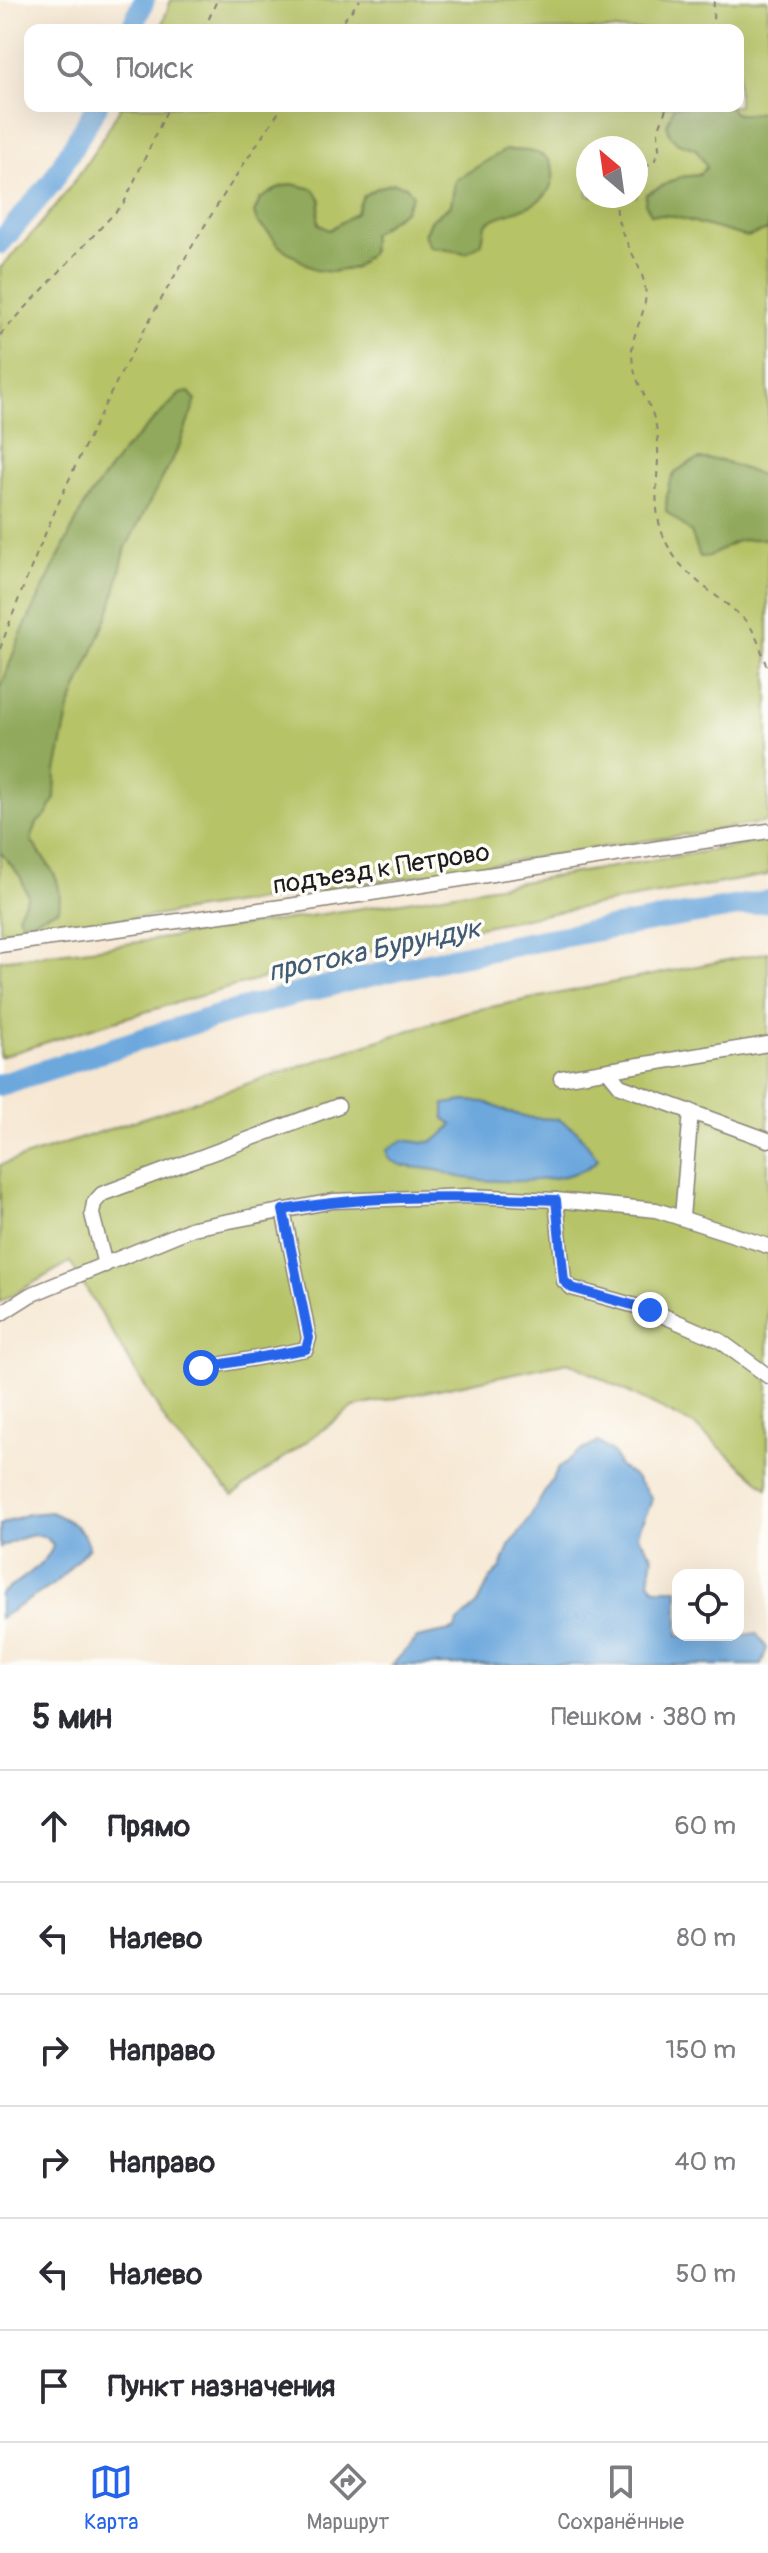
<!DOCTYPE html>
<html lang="ru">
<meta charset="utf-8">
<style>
:root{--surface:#fff;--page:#f2f2f3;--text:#2b2b33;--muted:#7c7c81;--line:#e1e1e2;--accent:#2563eb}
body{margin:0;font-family:Pangolin,sans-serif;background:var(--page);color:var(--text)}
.controls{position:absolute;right:24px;bottom:24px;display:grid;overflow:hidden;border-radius:16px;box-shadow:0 8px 32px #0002}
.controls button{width:72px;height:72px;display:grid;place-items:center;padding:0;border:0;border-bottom:2px solid var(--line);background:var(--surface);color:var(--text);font:40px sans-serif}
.compass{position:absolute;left:576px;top:136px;width:72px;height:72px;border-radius:50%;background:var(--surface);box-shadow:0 8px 32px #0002;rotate:331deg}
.stop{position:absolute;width:24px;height:24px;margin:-18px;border:6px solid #2563eb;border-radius:50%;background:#fff}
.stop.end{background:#2563eb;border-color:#fff;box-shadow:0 2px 8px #0008}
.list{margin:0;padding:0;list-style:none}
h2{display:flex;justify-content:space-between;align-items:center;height:104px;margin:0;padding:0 32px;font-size:34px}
h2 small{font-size:26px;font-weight:400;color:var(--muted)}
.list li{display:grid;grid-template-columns:52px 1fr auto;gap:24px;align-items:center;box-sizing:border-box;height:112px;padding:0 32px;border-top:2px solid var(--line)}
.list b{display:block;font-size:30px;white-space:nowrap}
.list em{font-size:26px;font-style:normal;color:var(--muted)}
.icon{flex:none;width:44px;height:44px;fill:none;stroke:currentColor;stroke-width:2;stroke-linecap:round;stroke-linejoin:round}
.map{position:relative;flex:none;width:768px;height:1665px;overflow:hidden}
.search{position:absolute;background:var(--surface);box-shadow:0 8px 32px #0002;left:24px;right:24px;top:24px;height:88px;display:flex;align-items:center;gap:20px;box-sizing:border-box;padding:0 28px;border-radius:16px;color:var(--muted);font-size:30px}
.sheet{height:776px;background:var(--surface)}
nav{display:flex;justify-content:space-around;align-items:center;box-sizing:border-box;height:112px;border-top:2px solid var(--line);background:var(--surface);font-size:22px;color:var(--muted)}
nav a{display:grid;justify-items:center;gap:4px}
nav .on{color:var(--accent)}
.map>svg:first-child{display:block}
.green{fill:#b6c366;stroke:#697041;stroke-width:2;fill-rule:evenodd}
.forest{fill:#90a95b;stroke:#56623c;stroke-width:2}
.water{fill:#6da8dd;stroke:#44627c;stroke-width:2}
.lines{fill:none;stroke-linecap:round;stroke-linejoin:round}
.river{stroke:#6da8dd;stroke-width:22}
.minor-casing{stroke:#898277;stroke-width:17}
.path{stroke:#898277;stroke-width:2;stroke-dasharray:6 6;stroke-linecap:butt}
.minor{stroke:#fff;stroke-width:14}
.route{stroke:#2563eb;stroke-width:10}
.labels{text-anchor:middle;stroke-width:7;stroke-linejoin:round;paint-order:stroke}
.street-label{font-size:26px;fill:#1c1c1c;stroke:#fdfcf7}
.water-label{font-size:28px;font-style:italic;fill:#405b73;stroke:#fdfcf7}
</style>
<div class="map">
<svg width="768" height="1665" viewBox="0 0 768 1665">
<rect width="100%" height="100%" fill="#fdfcf7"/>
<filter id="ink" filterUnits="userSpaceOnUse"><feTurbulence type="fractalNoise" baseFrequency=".0125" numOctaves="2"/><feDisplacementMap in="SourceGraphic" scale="16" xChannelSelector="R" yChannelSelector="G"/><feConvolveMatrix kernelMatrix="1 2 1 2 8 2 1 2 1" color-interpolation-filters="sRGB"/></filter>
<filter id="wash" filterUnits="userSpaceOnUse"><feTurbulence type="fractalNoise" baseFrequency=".006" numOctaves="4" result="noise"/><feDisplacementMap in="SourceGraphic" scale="32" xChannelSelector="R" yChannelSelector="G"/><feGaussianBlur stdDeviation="1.8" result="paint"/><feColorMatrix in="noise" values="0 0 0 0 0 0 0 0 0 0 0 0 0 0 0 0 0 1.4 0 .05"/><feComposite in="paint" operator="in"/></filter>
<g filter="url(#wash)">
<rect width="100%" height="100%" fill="#f6e7d2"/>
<g class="green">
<path d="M171,0H768V822L148,917L0,931V268C48,220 89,166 121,106H738V30H160ZM588,148H636V196H588Z"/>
<path d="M768,841V875C625,900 480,923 339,959C224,987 112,1021 0,1057V960L99,948L395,903Z"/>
<polygon points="768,952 768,1489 694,1425 568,1362 354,1407 233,1495 172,1432 70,1262 0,1302 0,1165 465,1012"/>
</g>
<g class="forest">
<path d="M674,106H729L734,113C747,117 755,111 768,112V230L747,237L672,216L651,214L645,203L646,194L680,177L698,175L707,167L696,149L678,143L670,135L667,125Z"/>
<path d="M505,150C519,151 545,149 551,164C554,171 554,175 552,182C544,214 493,211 485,226C483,231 484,239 481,244L466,253L430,247L424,235L430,221L451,205L455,180Z"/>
<polygon points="393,183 406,186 413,195 405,210 372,234 371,253 354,268 332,272 315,270 279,246 270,234 257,222 254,213 260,199 280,187 292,184 314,189 321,200 318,216 319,224 329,230 356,213 363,196 377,188"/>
<path d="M189,392L196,400L179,447L126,547L111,608L69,709L56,771L55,798L48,813L37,823L31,840C47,865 64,877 59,909L31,921H21L18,915L28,896L20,876L0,852V690L20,636L85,503L124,450L180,394Z"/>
<path d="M699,459L720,460L763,476L768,481V539C757,539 745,538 735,542C721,547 715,558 700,557L691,532L666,511C667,482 669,470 699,459Z"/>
</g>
<g class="water">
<path d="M464,1101L485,1102L508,1112L532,1118L558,1119L577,1131L598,1159C577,1185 492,1184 460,1177C452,1176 444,1171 436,1170C420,1167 402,1169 388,1158L387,1149L404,1140C429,1145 435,1144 453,1125L444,1118V1104Z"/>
<path d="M598,1442L614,1454L619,1466L636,1478L652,1498C649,1514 640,1520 638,1536L653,1556L649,1582L656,1589H678V1635H716L725,1638L756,1633L767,1648L761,1665H392L417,1638L454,1630L458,1622L477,1605L490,1579L501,1568L509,1546L525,1525L559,1468L577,1453Z"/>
<path d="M51,1512C69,1521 84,1527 89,1547L57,1582L0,1618V1594C15,1584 48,1563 53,1546C42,1525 16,1540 0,1548V1525L27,1514Z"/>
</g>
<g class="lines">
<g class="river">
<polyline points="131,30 144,0"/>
<polyline points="0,243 52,182 97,106"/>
<path d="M0,1085C114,1048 227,1010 344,982C484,948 626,925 768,901"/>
</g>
</g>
</g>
<g filter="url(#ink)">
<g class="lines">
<defs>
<g id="minor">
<polyline points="0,945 289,906 768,831"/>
<polyline points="608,1071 620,1086 768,1140"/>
<polyline points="561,1078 768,1044"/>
<polyline points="556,1200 564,1281 572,1288 650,1310 719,1340 768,1376"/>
<polyline points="682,1217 691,1111"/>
<polyline points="105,1265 92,1214 94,1203 102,1194 338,1106"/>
<polyline points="0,1314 30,1295 193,1228 333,1201 469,1196 556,1200 656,1210 768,1246"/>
<polyline points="201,1368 306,1349 309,1338 283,1210"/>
</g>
</defs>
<use href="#minor" class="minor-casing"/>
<g class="path">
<polyline points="204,30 217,0"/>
<polyline points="336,30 360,0"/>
<polyline points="708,30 713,21 714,0"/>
<polyline points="636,176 655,160 659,149 658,132 667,106"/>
<path d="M618,196C610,229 640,256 645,287C649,311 632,330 632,352C632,385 653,401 657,432C662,473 647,507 668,546C686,580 720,595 746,621C758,635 762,654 768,671"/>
<polyline points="0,335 124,203 169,106"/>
<path d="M0,649C69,457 166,274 283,106"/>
</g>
<use href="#minor" class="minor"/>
</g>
</g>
<g class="lines" filter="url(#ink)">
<path class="route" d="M201,1368L306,1349L309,1338L283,1210C373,1194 465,1196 556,1200L564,1281L572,1288L650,1310"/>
</g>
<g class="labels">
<g class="street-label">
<text transform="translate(381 868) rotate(-9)" y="9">подъезд к Петрово</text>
</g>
<g class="water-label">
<text transform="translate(374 949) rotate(-12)" y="10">протока Бурундук</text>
</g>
</g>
</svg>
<div class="controls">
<button><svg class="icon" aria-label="locate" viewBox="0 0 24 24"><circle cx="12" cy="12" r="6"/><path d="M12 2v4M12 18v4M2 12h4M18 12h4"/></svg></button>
</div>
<svg class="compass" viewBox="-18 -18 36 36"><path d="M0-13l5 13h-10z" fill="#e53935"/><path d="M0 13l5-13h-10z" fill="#7c7c81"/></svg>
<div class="stop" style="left:201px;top:1368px"></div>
<div class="stop end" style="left:650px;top:1310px"></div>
<div class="search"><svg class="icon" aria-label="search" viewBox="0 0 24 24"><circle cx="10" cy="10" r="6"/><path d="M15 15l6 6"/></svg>Поиск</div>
</div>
<section class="sheet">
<h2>5 мин<small>Пешком · 380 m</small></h2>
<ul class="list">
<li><svg class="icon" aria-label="ahead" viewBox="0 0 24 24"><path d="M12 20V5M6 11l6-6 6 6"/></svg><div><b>Прямо</b></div><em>60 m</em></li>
<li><svg class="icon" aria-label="left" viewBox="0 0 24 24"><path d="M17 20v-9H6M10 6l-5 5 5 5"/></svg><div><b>Налево</b></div><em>80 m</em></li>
<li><svg class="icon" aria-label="right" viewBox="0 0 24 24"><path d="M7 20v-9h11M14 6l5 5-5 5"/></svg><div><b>Направо</b></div><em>150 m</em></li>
<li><svg class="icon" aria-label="right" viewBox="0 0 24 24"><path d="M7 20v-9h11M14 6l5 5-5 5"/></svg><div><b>Направо</b></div><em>40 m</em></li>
<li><svg class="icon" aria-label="left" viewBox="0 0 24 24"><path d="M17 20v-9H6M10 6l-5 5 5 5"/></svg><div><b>Налево</b></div><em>50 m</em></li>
<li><svg class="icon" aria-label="arrive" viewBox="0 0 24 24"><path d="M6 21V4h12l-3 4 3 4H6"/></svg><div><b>Пункт назначения</b></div></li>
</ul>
</section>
<nav>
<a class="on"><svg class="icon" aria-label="map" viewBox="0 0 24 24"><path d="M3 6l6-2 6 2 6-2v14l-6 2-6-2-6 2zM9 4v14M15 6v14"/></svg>Карта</a>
<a><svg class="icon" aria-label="directions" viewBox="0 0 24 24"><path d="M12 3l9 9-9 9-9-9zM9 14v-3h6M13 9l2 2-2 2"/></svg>Маршрут</a>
<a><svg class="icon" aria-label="saved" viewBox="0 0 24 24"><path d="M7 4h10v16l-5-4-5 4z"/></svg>Сохранённые</a>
</nav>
